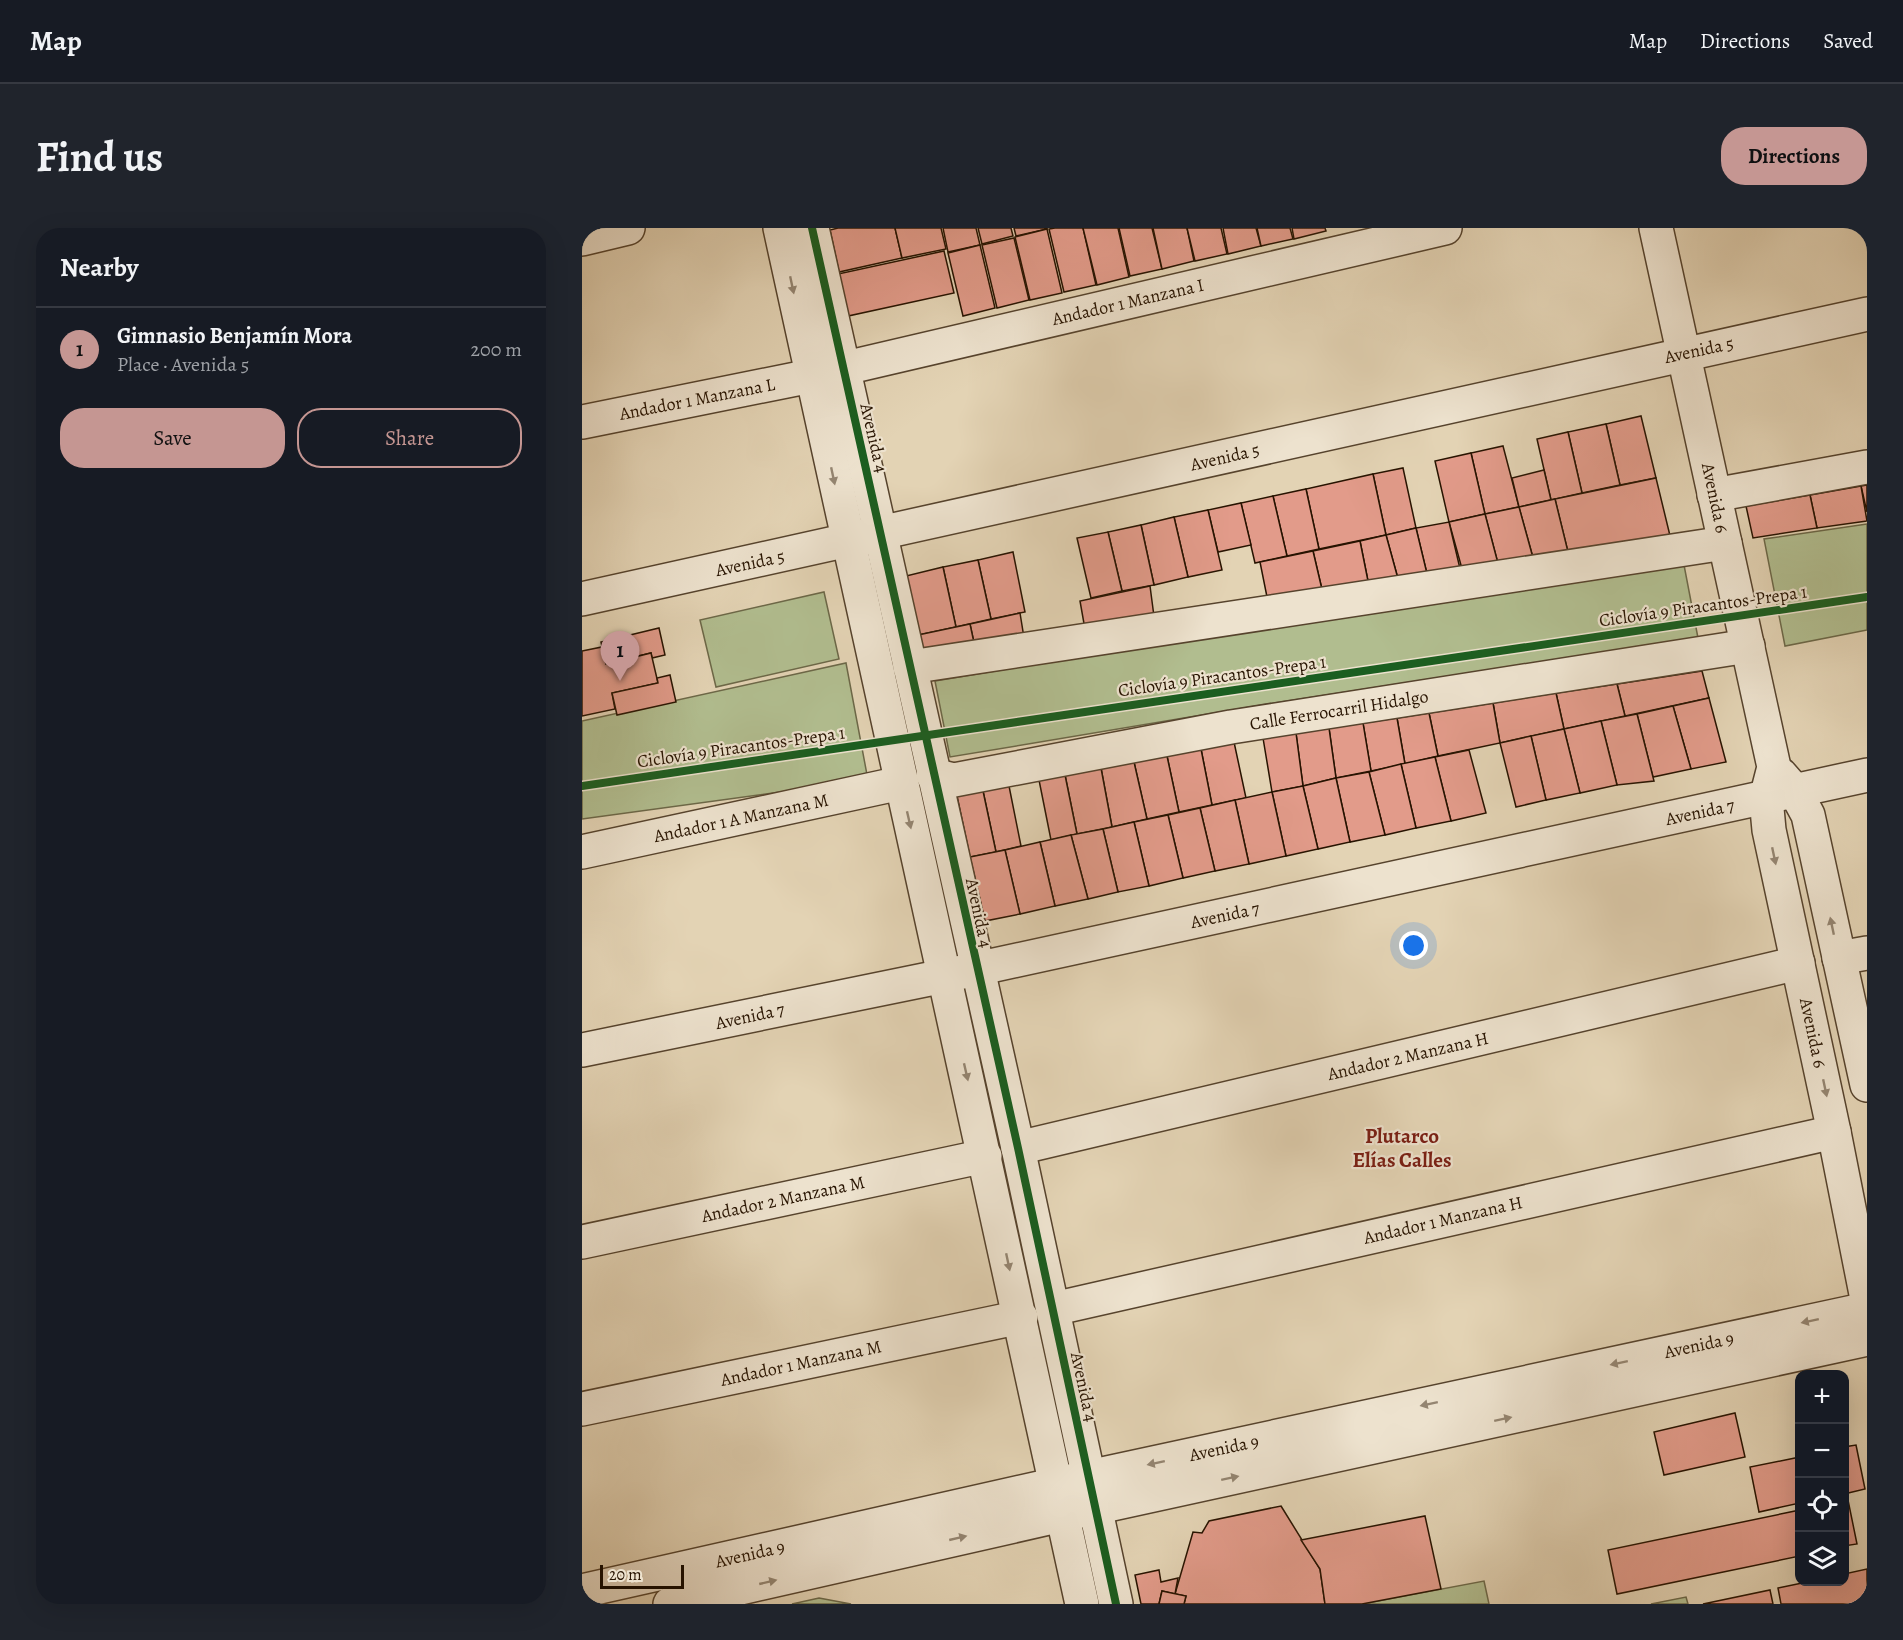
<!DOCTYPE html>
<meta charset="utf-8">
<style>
:root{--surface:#171b24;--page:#20242c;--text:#f1f3f6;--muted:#9ea1a6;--line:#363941;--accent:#c59692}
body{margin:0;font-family:Alegreya,serif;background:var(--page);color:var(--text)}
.controls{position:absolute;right:18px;bottom:18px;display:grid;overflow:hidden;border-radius:12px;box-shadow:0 6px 24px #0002}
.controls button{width:54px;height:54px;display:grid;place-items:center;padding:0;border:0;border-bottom:2px solid var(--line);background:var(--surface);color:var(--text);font:30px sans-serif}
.scale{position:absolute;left:18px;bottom:15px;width:84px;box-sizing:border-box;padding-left:6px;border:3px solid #271300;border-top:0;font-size:16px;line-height:21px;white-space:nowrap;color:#271300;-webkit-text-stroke:4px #ede2ce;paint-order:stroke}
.you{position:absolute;left:832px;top:718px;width:21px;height:21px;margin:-15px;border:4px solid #fff;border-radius:50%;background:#1a73e8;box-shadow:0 0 0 9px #1a73e833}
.badge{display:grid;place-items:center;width:39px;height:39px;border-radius:50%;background:var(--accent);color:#111;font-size:20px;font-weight:700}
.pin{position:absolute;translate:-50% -50px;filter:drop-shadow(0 2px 3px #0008)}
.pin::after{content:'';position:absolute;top:32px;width:21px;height:18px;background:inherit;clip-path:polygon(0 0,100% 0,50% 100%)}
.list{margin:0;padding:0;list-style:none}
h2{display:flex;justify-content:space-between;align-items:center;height:78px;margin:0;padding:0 24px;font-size:26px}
h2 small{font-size:20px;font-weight:400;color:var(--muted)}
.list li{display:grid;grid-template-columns:39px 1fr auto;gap:18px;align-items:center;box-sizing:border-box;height:84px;padding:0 24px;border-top:2px solid var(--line)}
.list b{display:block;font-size:22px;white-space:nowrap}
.list p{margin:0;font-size:20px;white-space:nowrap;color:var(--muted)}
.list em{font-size:20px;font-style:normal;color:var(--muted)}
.actions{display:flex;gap:12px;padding:18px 24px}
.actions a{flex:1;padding:14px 0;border:2px solid var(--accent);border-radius:24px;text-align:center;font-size:21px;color:var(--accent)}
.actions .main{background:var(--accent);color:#111}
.icon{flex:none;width:33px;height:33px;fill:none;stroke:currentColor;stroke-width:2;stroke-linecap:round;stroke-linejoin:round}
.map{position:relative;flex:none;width:1285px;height:1376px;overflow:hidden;border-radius:24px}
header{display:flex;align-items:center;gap:36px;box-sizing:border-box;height:84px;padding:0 30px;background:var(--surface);border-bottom:2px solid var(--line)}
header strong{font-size:28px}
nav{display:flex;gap:33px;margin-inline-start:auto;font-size:21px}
.intro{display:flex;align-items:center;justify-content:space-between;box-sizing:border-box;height:144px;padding:0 36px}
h1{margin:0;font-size:42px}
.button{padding:15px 27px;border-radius:24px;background:var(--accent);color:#111;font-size:21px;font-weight:700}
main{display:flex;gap:36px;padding:0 36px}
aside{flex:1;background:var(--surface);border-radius:24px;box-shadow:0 6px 24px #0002}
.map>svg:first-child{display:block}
.green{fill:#b1bd8f;stroke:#6c6848;stroke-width:1.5}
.building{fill:#e29b8a;stroke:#271300;stroke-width:1.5}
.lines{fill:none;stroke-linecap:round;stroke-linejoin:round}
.minor-casing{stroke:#56432d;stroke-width:36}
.minor{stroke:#ede2ce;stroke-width:33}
.cycleway-casing{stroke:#ede2ce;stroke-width:11}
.cycleway{stroke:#1b5e20;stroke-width:8}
.oneway{fill:#948571}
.labels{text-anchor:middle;stroke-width:4.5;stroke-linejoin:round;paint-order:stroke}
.street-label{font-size:18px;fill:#271300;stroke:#ede2ce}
.quarter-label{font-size:21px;font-weight:bold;fill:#7a1f14;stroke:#ede2ce}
</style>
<header>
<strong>Map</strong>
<nav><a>Map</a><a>Directions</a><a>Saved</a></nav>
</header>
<div class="intro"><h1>Find us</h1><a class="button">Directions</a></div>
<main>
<aside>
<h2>Nearby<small></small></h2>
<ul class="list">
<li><span class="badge">1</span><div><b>Gimnasio Benjamín Mora</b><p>Place · Avenida 5</p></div><em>200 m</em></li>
</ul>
<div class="actions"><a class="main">Save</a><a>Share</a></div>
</aside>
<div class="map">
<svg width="1285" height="1376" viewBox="0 0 1285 1376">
<rect width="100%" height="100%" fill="#e3d3b4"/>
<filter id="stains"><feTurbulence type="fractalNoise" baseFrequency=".00333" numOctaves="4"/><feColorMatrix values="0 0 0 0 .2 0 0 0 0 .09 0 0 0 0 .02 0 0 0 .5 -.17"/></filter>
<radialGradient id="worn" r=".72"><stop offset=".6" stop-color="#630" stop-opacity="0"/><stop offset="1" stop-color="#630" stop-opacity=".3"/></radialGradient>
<g class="green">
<polygon points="1285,296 1285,402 1203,418 1182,311"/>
<polygon points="1102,337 1116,410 692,475 368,529 353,453 690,397"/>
<polygon points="242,364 257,431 134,459 118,392"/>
<polygon points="264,435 286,552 0,591 0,493"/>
<polygon points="902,1353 907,1376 780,1376"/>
<polygon points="1104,1369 1106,1376 1069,1376"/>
<polygon points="237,1370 269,1376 210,1376"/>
</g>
<g class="building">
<polygon points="256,0 313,0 320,30 257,44 248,2"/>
<polygon points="313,0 359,0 364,21 320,30"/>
<polygon points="361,0 394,0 398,17 366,24"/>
<polygon points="396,0 429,0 431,8 400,16"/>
<polygon points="432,0 465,0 465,1 434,8"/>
<polygon points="473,0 501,0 514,57 482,64 467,1"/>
<polygon points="501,0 536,0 547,49 515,57"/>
<polygon points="537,0 570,0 580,41 548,48"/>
<polygon points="571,0 605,0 612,33 580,41"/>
<polygon points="605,0 639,0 645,26 613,33"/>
<polygon points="641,0 674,0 679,18 646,26"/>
<polygon points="675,0 708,0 711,11 679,18"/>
<polygon points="710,0 743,0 744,3 712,11"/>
<polygon points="465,1 480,65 448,72 433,9"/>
<polygon points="432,10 447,72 415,80 400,17"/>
<polygon points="398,17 413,80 381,88 366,25"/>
<polygon points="362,23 372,65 266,88 256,46"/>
<polygon points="1059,188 1074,250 1038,257 1024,196"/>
<polygon points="1024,196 1038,257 1000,265 986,204"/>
<polygon points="986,204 1000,265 969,272 955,211"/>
<polygon points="921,218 937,279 903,286 889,225"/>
<polygon points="889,225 903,286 867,294 853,233"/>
<polygon points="821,240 834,300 804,307 791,246"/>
<polygon points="962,242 969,272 937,279 930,250"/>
<polygon points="791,246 804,307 737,321 724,261"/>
<polygon points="1074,250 1090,316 988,332 973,271"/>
<polygon points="1285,257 1285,284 1279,258"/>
<polygon points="1279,258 1285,293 1235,300 1228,267"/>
<polygon points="724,261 737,321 705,328 691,268"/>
<polygon points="1228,267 1235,300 1171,310 1164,278"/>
<polygon points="691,268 705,328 673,335 659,275"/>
<polygon points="973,271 988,332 953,337 937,279"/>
<polygon points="659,275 669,317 636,324 626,282"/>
<polygon points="937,279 953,337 918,343 903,286"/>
<polygon points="626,282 640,342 606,349 592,289"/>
<polygon points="903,286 918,343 882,348 867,294"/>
<polygon points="592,289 606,349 572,357 559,297"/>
<polygon points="867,294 880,349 847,354 834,300"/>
<polygon points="559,297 572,357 540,363 526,304"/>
<polygon points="834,300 847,354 818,358 804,307"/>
<polygon points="526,304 540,363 509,370 495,310"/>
<polygon points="804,307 818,358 788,363 778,313"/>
<polygon points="778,313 788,363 742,370 731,323"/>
<polygon points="731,323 742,370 687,379 678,334"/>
<polygon points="431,324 443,384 409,391 396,332"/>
<polygon points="396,332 409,391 374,399 361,339"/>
<polygon points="361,339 374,399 336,407 324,348"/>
<polygon points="568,358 573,396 504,407 498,373"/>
<polygon points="438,385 443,416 394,424 388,396"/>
<polygon points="388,396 394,424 341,432 336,407"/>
<polygon points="77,400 83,427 70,430 69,425 24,436 19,414"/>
<polygon points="20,419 24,436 69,425 76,455 30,465 33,481 0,488 0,423"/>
<polygon points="1120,443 1127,470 1043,488 1035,456"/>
<polygon points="88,447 94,474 35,487 30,465 76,455 75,450"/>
<polygon points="1035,456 1043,488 982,501 974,465"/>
<polygon points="974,465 982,501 918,515 911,475"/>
<polygon points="1127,470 1144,534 1109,541 1091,478"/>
<polygon points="911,475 918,515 856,528 847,485"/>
<polygon points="1091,478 1109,541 1071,549 1055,486"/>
<polygon points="847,485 856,528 823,536 815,490"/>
<polygon points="1055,486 1072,553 1035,557 1019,493"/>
<polygon points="815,490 823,536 789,543 781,495"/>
<polygon points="1019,493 1035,557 998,565 982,501"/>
<polygon points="781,495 789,543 754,550 747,500"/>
<polygon points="747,500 754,550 721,558 714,505"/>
<polygon points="982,501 998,565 964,572 949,508"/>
<polygon points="714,505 721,558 690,564 681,510"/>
<polygon points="949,508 964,572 934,579 918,515"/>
<polygon points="652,514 664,570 630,577 619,521"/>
<polygon points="619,521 630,577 597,584 585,528"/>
<polygon points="887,522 904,585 869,593 853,529"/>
<polygon points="585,528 597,584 565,591 552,534"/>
<polygon points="853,529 869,593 834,600 819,536"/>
<polygon points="552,534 565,591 530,599 519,540"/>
<polygon points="819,536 834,600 803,607 787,544"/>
<polygon points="519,540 530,599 495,606 483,547"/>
<polygon points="787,544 803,607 768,614 754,550"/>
<polygon points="483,547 495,606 469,612 457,552"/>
<polygon points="754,550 768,614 736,621 721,558"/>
<polygon points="427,558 439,618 414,624 401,563"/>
<polygon points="721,558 736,621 704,628 690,564"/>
<polygon points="401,563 414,624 388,629 375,568"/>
<polygon points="690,564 704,628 667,636 653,572"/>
<polygon points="653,572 667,636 633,643 618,580"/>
<polygon points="618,580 633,643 601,650 586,587"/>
<polygon points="586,587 601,650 567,658 552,594"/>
<polygon points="552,594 567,658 536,664 521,601"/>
<polygon points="521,601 536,664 506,671 489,607"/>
<polygon points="489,607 506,671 473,678 458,614"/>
<polygon points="458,614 473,678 438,686 423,622"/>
<polygon points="423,622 438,686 403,693 388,629"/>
<polygon points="1153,1185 1163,1229 1082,1247 1072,1204"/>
<polygon points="1274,1217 1283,1261 1262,1266 1262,1219"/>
<polygon points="1218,1229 1218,1275 1177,1284 1168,1239"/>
<polygon points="1262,1272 1266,1272 1275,1316 1262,1318"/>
<polygon points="699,1278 738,1341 743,1376 602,1376 604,1368 593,1366 611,1304 620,1305 627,1293"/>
<polygon points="1218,1282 1218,1328 1035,1366 1026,1322"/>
<polygon points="843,1288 859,1361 780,1376 743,1376 738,1341 719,1312"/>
<polygon points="1285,1341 1285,1376 1199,1376 1196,1360 1225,1354 1262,1354 1262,1346"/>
<polygon points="577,1342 579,1354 596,1350 593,1366 580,1363 577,1376 559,1376 553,1347"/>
<polygon points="1188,1362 1191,1376 1121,1376"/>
<polygon points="580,1363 604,1368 602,1376 577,1376"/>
</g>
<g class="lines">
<defs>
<g id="minor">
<polyline points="198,0 500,1376"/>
<polyline points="230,0 436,920 534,1376"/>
<polyline points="1074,0 1192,539 1184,570 1187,602 1252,904 1285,1071"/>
<polyline points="0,11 46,0"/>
<polyline points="0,194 229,148 863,0"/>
<polyline points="1132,267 1285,239"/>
<polyline points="0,371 1285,86"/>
<polyline points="328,439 1143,315"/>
<polyline points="351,547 372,552 649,499 1166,418"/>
<polyline points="1199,547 1213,563 1226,587 1285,857"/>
<polyline points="0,624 319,555"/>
<polyline points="1257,730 1285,725"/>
<polyline points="0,822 362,748 1285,547"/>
<polyline points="436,920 1216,735"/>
<polyline points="0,1014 403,928"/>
<polyline points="471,1081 1252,904"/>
<polyline points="0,1181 439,1089"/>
<polyline points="0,1363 506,1249 1285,1081"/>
<polyline points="88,1376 480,1287 1285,1111"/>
</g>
</defs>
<use href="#minor" class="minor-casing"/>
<use href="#minor" class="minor"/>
<defs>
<g id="cycleway">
<polyline points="230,0 436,920 534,1376"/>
<polyline points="0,558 1285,369"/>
</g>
</defs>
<use href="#cycleway" class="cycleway-casing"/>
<use href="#cycleway" class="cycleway"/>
</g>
<defs><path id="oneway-solid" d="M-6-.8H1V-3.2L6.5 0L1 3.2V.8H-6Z" transform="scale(1.5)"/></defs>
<g class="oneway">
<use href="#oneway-solid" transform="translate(210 57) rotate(78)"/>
<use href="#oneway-solid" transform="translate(251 248) rotate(78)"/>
<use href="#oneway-solid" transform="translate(327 592) rotate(77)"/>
<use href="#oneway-solid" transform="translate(1192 628) rotate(78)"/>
<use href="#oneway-solid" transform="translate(1250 698) rotate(-102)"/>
<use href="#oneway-solid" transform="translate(384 844) rotate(77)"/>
<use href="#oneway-solid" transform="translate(1243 860) rotate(78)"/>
<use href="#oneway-solid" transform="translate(426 1034) rotate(78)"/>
<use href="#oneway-solid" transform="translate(1228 1093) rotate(168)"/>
<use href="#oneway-solid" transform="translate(1037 1135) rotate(168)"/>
<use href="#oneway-solid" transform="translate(847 1176) rotate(168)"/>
<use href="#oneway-solid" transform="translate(921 1191) rotate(-12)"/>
<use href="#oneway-solid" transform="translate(574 1235) rotate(168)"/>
<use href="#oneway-solid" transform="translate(648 1250) rotate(-12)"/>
<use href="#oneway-solid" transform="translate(376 1310) rotate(-13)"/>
<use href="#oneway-solid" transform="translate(186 1354) rotate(-13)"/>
</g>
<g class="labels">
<g class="street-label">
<text transform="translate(546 74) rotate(-13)" y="6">Andador 1 Manzana I</text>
<text transform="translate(1117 122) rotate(-12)" y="6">Avenida 5</text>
<text transform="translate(115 171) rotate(-11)" y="6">Andador 1 Manzana L</text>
<text transform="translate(292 210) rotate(77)" y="6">Avenida 4</text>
<text transform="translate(643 229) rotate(-13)" y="6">Avenida 5</text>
<text transform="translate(1133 270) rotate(78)" y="6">Avenida 6</text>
<text transform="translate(168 335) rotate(-12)" y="6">Avenida 5</text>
<text transform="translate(1121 378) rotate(-8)" y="6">Ciclovía 9 Piracantos-Prepa 1</text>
<text transform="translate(640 448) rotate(-8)" y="6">Ciclovía 9 Piracantos-Prepa 1</text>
<text transform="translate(757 482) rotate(-9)" y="6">Calle Ferrocarril Hidalgo</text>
<text transform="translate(159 519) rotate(-8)" y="6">Ciclovía 9 Piracantos-Prepa 1</text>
<text transform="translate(1118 584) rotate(-12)" y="6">Avenida 7</text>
<text transform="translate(159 590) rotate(-12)" y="6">Andador 1 A Manzana M</text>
<text transform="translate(397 685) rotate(78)" y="6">Avenida 4</text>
<text transform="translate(643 687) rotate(-12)" y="6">Avenida 7</text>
<text transform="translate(168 788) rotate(-12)" y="6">Avenida 7</text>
<text transform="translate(1231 805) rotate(78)" y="6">Avenida 6</text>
<text transform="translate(826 828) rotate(-13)" y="6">Andador 2 Manzana H</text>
<text transform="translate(201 971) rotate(-12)" y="6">Andador 2 Manzana M</text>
<text transform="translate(861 992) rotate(-13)" y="6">Andador 1 Manzana H</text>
<text transform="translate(1117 1117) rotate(-12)" y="6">Avenida 9</text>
<text transform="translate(219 1135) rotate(-12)" y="6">Andador 1 Manzana M</text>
<text transform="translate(502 1159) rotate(78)" y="6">Avenida 4</text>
<text transform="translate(642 1220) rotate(-12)" y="6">Avenida 9</text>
<text transform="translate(168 1326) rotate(-13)" y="6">Avenida 9</text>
</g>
<g class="quarter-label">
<text x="820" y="915">Plutarco<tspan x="820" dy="24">Elías Calles</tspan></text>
</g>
</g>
<rect width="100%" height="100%" filter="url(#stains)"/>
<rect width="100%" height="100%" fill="url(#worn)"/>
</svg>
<div class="controls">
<button>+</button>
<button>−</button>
<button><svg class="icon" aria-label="locate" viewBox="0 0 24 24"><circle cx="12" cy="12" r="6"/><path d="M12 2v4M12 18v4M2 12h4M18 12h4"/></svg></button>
<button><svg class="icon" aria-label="layers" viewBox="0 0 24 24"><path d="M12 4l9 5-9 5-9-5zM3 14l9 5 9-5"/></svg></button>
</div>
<div class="scale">20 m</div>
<div class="you"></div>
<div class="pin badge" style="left:38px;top:453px">1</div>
</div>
</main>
